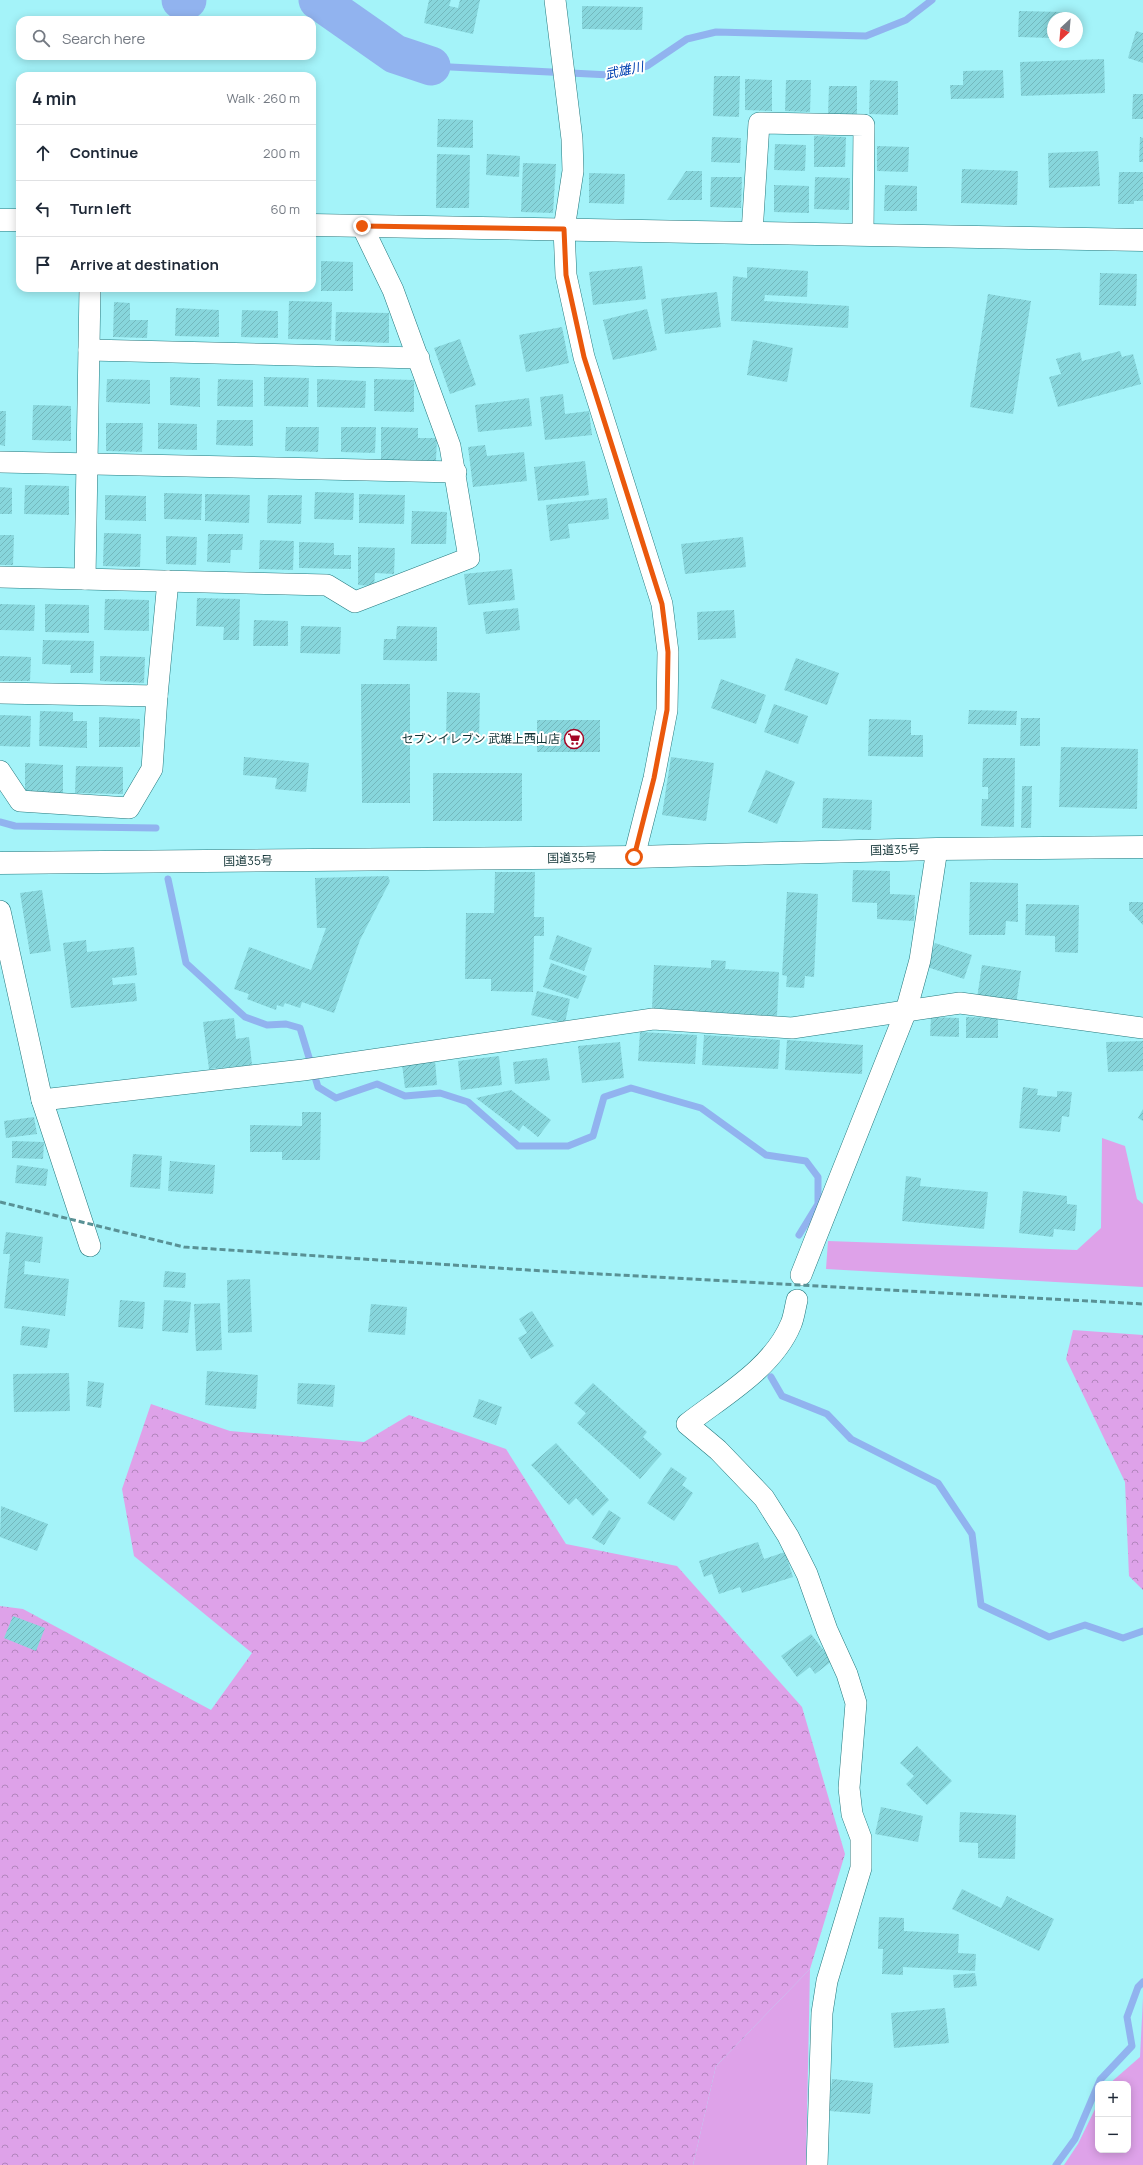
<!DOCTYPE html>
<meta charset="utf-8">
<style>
:root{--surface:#fff;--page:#f6f6f7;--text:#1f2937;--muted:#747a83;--line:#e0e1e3}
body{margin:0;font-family:Manrope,"Noto Sans JP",sans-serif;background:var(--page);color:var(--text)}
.controls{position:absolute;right:12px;bottom:12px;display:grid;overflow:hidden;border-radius:8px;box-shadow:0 2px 10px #0003}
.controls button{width:36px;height:36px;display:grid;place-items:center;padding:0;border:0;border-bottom:1px solid var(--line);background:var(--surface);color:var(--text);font:20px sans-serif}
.compass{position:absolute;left:1047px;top:12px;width:36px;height:36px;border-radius:50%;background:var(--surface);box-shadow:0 2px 10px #0003;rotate:206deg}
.stop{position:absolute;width:12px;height:12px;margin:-9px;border:3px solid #ea580c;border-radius:50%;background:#fff}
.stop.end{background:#ea580c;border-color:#fff;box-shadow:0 1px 4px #0008}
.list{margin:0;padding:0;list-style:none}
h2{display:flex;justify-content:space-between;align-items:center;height:52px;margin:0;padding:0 16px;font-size:17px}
h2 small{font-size:13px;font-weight:400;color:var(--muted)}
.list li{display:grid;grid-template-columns:26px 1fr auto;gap:12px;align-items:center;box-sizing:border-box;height:56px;padding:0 16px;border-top:1px solid var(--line)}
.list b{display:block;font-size:15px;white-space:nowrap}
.list em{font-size:13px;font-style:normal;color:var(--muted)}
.icon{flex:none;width:22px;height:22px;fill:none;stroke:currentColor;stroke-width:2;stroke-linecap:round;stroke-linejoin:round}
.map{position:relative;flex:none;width:1143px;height:2165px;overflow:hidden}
.search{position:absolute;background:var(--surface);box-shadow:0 2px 10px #0003;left:16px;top:16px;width:300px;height:44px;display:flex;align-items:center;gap:10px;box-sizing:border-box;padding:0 14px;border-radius:12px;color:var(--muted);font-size:15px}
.panel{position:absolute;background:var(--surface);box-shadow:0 2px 10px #0003;left:16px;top:72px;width:300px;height:220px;border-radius:12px}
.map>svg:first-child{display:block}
.green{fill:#dea2e9}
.forest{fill:url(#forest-crowns)}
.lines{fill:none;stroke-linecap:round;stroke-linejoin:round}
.stream{stroke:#91b3ef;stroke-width:7}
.river{stroke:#91b3ef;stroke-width:39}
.building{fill:url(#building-hatch)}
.minor-casing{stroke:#24787d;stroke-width:22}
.tertiary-casing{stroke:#24787d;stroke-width:23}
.trunk-casing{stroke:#24787d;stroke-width:23}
.minor{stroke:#fff;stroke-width:21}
.tertiary{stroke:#fff;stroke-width:22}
.trunk{stroke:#fff;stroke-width:22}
.rail{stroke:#599195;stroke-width:3;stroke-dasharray:6 3;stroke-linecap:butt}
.route{stroke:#ea580c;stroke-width:5}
.labels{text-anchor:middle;stroke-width:4;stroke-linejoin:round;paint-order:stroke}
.poi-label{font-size:12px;fill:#0f3133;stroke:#fff;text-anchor:end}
.street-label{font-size:12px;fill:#0f3133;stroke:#fff}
.water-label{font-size:13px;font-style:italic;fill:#0041b1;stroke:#fff}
</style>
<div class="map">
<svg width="1143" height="2165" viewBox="0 0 1143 2165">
<defs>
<pattern id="forest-crowns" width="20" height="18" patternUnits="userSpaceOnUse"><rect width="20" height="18" fill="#dea2e9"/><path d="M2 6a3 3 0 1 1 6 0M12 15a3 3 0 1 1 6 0" fill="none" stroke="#b285bd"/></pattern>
<pattern id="building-hatch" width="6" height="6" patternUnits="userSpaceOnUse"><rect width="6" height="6" fill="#87d6dc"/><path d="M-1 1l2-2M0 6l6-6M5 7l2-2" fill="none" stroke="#73b8bd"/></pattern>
</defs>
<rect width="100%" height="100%" fill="#a4f3f9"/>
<g class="green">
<polygon points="1102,1138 1125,1146 1137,1199 1143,1204 1143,1287 826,1269 828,1241 1077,1250 1101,1228"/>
<polygon points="810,1969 806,2165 693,2165 716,2066"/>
<polygon points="1143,1998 1143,2165 1064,2165 1078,2144 1098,2103 1098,2150 1128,2150 1128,2084 1109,2084 1140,2057"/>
</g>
<g class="forest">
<polygon points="1073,1330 1143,1335 1143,1590 1129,1576 1125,1482 1066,1359"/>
<polygon points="151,1404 230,1431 364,1442 409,1415 506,1449 566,1544 677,1566 802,1707 845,1854 810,1969 716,2066 693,2165 0,2165 0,1606 23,1609 211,1710 252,1653 134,1556 122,1489"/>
</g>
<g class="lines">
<g class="stream">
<polyline points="431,66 610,75 647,66 687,39 716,32 866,36 906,20 932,0"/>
<polyline points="0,822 15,826 156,828"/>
<polyline points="168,879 186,963 245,1017 267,1025 286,1024 300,1028 318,1087 336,1098 377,1084 405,1096 440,1093 468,1102 518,1146 568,1146 593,1136 604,1097 631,1088 701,1108 766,1155 806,1161 818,1177 818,1204 799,1235"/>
<polyline points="771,1377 782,1396 827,1414 851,1439 938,1483 972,1534 981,1605 1049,1637 1085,1625 1123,1638 1143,1631"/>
<polyline points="1056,2165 1075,2139 1100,2080 1132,2046 1127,2017 1138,1987 1143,1982"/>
</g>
<g class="river">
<polyline points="181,0 187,0"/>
<polyline points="318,0 395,54 431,66"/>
</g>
</g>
<g class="building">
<polygon points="429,0 451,0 449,6 458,8 460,0 480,0 473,34 424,23"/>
<polygon points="582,6 643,7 642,30 582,29"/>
<polygon points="1019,11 1063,12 1063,18 1053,18 1053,38 1018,37"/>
<polygon points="1136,31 1143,33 1143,63 1128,58"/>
<polygon points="1104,59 1105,93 1021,96 1020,62"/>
<polygon points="1003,70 1004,98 951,99 950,85 963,85 963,71"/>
<polygon points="714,76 740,76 739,117 713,116"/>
<polygon points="745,79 772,80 772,111 745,110"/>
<polygon points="786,80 811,80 810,112 785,111"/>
<polygon points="870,80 898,81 898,115 869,114"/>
<polygon points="829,86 857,86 857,115 828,114"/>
<polygon points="1133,94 1143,94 1143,119 1132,119"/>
<polygon points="438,119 473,120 473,148 437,147"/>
<polygon points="814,136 846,137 845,167 814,167"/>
<polygon points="712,137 741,138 740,163 711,162"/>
<polygon points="1140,137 1143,138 1143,162 1139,162"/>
<polygon points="775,144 806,145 805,171 774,170"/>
<polygon points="877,146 909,147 908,172 877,171"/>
<polygon points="1098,151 1100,186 1049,188 1048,153"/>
<polygon points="437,154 470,155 469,208 436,208"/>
<polygon points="487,154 520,156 519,177 486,175"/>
<polygon points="523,163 556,164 553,213 521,212"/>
<polygon points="962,169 1018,171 1017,205 961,203"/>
<polygon points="686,171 702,171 702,200 667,200"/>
<polygon points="1119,172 1143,172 1143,201 1134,201 1134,204 1118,204"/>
<polygon points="589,173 625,174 624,204 589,203"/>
<polygon points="711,177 742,177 741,208 710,207"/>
<polygon points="815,177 850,178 849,210 814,209"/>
<polygon points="774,185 809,186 809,213 774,212"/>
<polygon points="885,185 917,186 917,211 884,211"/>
<polygon points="321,261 353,262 353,291 321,291"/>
<polygon points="642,266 646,299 593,305 589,272"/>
<polygon points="747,267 808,271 807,297 765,295 764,301 849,306 848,328 731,321 733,276 747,278"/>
<polygon points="1100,273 1137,274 1136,306 1099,305"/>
<polygon points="214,288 255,288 255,291 213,290"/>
<polygon points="279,288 310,288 310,290 279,289"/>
<polygon points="717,292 721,327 665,334 661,299"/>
<polygon points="988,294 1031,301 1013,414 970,407"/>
<polygon points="289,301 332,302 331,340 288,339"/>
<polygon points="114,302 130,303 130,320 148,320 147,338 113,337"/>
<polygon points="176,308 219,310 219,337 175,336"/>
<polygon points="647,309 657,350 613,360 603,320"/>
<polygon points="242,310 278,311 278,338 241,337"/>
<polygon points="336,312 389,313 389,343 335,341"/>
<polygon points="562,327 569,363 526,372 519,335"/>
<polygon points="460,339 476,385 450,394 434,348"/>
<polygon points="753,340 793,348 787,382 747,375"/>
<polygon points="1120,351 1122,357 1133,354 1141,384 1058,407 1049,377 1061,374 1056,359 1080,352 1082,361"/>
<polygon points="170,377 200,378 200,407 170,405"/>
<polygon points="264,377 309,378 308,407 264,406"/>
<polygon points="107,379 150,380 150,404 106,402"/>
<polygon points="218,379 253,380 253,407 217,406"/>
<polygon points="317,379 366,381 365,408 317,407"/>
<polygon points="374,379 414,380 414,412 374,411"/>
<polygon points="563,394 565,414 589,411 592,435 545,440 540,397"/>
<polygon points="529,398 532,426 478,432 475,405"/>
<polygon points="33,405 71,406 71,441 32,440"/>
<polygon points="0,411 6,411 5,446 0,445"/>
<polygon points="217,420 253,420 253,446 216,445"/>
<polygon points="106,423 143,423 142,452 106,451"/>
<polygon points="158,423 197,424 197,450 158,449"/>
<polygon points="286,427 319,427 318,452 285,451"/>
<polygon points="341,427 376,427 375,453 341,452"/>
<polygon points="381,427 418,428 418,438 437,438 436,461 381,460"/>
<polygon points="485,445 487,456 524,452 527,481 473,487 468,447"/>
<polygon points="585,461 589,495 538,501 534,467"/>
<polygon points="25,485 69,486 69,515 24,514"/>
<polygon points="0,487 12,488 12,514 0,514"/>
<polygon points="315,492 354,493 353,520 314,519"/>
<polygon points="164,493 202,494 201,520 164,519"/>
<polygon points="205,494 250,495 249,523 205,521"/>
<polygon points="359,494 405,495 404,524 359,523"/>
<polygon points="105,495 146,496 146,521 105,520"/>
<polygon points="268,495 302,495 301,524 267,523"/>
<polygon points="607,498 609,519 568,524 570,538 550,541 546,505"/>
<polygon points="412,511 447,512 446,544 411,544"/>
<polygon points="104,533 141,534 140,567 103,566"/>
<polygon points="208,534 243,534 242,550 231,550 230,563 207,562"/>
<polygon points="0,535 14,535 13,565 0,565"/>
<polygon points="166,536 197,537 196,565 166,564"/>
<polygon points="743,537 746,567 685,574 681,544"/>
<polygon points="260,540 294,541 293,570 259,569"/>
<polygon points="299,542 334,543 334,555 351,555 351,569 299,568"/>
<polygon points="358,547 395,548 394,574 375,573 374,586 358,585"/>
<polygon points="512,569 515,600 468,605 464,574"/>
<polygon points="197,598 240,599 239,640 223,640 224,627 196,626"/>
<polygon points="105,599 149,600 149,631 104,630"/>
<polygon points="0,604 35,605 34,631 0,630"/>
<polygon points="45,604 89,605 89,633 45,632"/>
<polygon points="518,608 520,630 486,634 483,612"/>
<polygon points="734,610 736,638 698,640 697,612"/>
<polygon points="254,620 288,621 288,646 253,646"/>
<polygon points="301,626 341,627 340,654 300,653"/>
<polygon points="397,626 437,627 437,661 383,660 384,639 396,639"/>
<polygon points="43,640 94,641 93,673 70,673 71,665 42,664"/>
<polygon points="0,656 31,657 30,681 0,681"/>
<polygon points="100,656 145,657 144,683 100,681"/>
<polygon points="796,658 839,673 827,705 784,690"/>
<polygon points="721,679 766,695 756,724 711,708"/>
<polygon points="361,684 410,684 410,803 362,803"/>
<polygon points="447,692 480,693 479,741 446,740"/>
<polygon points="774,704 808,716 798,744 764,732"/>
<polygon points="969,710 1017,711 1016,725 968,724"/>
<polygon points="40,711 73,712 73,721 87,721 87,748 39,746"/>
<polygon points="0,715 31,716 30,747 0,746"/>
<polygon points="99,717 140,719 140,747 99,747"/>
<polygon points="1021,718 1040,718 1040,746 1020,746"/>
<polygon points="869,719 911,720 911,735 923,735 923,757 868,756"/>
<rect x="537" y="720" width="63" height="32"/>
<polygon points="1061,747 1138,749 1137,809 1059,807"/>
<polygon points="244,757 309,763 306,792 275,789 277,778 243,775"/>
<polygon points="671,757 714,763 706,821 662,815"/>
<polygon points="983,758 1015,758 1014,827 981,826 982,799 988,799 988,787 982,787"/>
<polygon points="25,763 63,765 63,794 25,793"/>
<polygon points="76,766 123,767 123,794 75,793"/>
<polygon points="766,770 795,782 777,824 748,812"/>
<rect x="433" y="773" width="89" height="48"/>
<polygon points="1022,786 1032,786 1031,828 1021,828"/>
<polygon points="823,798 872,800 871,830 822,828"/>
<polygon points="853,870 890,871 890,894 915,895 914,921 877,919 877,903 852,902"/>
<polygon points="495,872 535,872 534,917 544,917 544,936 534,936 533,992 491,991 491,979 465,979 466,913 494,913"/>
<polygon points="388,876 390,881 360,940 334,1013 302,1002 300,1008 285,1003 283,1007 277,1005 276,1010 247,999 249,994 234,989 249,947 311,970 326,928 317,928 315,878"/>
<polygon points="970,882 1018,883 1018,922 1006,921 1005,935 969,935"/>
<polygon points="42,890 51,951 30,954 20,893"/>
<polygon points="787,892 818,894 814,977 805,976 804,988 786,987 787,976 782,975"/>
<polygon points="1129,902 1143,902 1143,925 1129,910"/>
<polygon points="1026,904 1079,905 1078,953 1055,952 1055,936 1025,935"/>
<polygon points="557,935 592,948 584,971 549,959"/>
<polygon points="86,940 87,952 134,947 137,975 112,978 113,985 135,983 137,1001 71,1008 63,943"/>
<polygon points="935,943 972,955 964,979 927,967"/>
<polygon points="711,960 726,961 725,969 779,972 777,1016 652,1008 654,965 711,968"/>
<polygon points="551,963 587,976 578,999 543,987"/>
<polygon points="982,965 1021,971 1016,1004 977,998"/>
<polygon points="537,991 570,999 565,1023 531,1015"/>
<polygon points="931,1017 959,1018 959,1037 930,1036"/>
<polygon points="966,1017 998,1018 998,1038 966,1038"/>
<polygon points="234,1018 236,1039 249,1037 252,1065 209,1069 203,1022"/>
<polygon points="640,1032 697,1035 695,1064 638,1061"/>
<polygon points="704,1035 780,1040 778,1069 702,1065"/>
<polygon points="787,1040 863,1045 862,1074 785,1070"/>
<polygon points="1143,1041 1143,1071 1108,1072 1106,1042"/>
<polygon points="620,1042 624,1078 582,1083 578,1046"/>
<polygon points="499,1056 502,1085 461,1090 458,1061"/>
<polygon points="547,1058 550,1080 515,1084 513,1062"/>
<polygon points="435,1060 437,1085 405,1088 402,1064"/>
<polygon points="1023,1087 1038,1089 1037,1095 1057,1097 1057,1091 1072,1092 1069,1117 1062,1116 1060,1132 1019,1128"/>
<polygon points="511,1090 551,1120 538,1137 523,1125 519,1131 476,1098"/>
<polygon points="1143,1109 1143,1121 1138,1118"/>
<polygon points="302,1112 321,1112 320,1160 282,1160 282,1152 250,1152 250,1125 302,1126"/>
<polygon points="34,1117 37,1134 6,1138 4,1121"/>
<polygon points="12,1141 44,1142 43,1159 12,1158"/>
<polygon points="133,1154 162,1156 160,1189 130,1187"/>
<polygon points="170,1161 215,1165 213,1194 168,1191"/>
<polygon points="17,1165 48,1169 46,1186 15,1183"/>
<polygon points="906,1176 921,1178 920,1186 988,1192 984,1229 902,1221"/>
<polygon points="1023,1191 1067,1196 1067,1204 1077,1205 1075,1231 1054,1229 1053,1237 1019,1233"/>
<polygon points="6,1232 43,1237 40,1263 25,1261 24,1274 69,1279 65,1316 4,1308 10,1254 3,1254"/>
<polygon points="165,1271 186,1273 185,1288 163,1287"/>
<polygon points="250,1279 252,1332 228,1333 227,1280"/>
<polygon points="120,1300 145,1302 143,1329 118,1327"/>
<polygon points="164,1300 191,1302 188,1333 162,1331"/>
<polygon points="220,1303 222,1350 196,1351 194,1304"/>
<polygon points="371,1304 407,1307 405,1335 368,1332"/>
<polygon points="532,1311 554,1346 531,1359 518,1338 527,1333 519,1319"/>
<polygon points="22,1326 50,1329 47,1348 20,1345"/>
<polygon points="207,1371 258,1375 256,1409 205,1405"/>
<polygon points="69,1373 70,1411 14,1412 13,1374"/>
<polygon points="88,1381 104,1383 101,1408 86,1406"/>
<polygon points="298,1383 335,1385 333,1407 297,1404"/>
<polygon points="593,1383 647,1432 643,1437 662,1454 640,1479 577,1423 586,1413 574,1403"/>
<polygon points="479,1399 502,1407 496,1425 473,1417"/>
<polygon points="556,1443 609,1500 593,1516 576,1498 569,1505 531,1465"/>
<polygon points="671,1467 687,1478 682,1485 693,1493 674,1521 647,1503"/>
<polygon points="1,1506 48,1524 37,1551 0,1537"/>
<polygon points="609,1510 621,1518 604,1545 592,1538"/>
<polygon points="758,1542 764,1559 785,1552 793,1577 742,1593 740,1587 719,1594 712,1574 704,1577 699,1561"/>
<polygon points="13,1616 45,1628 36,1651 4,1638"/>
<polygon points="811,1634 832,1661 815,1674 810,1667 797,1677 781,1656"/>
<polygon points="917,1746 952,1781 927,1805 906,1784 914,1776 900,1763"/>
<polygon points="881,1807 923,1816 918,1842 875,1834"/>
<polygon points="960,1812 1016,1815 1015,1859 978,1858 978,1843 959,1842"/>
<polygon points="962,1889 1001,1908 1007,1896 1054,1919 1039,1951 952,1909"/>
<polygon points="879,1917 904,1918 904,1931 959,1934 958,1953 976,1954 975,1971 903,1967 903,1975 882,1974 883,1949 878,1949"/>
<polygon points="975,1973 977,1986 954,1988 953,1975"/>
<polygon points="945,2008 949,2043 894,2048 891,2013"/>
<polygon points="832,2079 873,2083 870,2114 829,2111"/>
</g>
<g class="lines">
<defs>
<g id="minor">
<polyline points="555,0 572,139 573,171 564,229 566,275 584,357 662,604 668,652 667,710 654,778 634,857"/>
<polyline points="752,233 759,123 864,125 863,234"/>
<polyline points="89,350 419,358"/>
<polyline points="0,462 456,472"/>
<polyline points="0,577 327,585 355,602 469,558 450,446 393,290 362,226"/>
<polyline points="85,579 90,288"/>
<polyline points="0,693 157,696 168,581"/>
<polyline points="0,771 20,801 129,808 152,769 157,696"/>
<polyline points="0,911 42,1100 90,1246"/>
<polyline points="42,1100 303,1070 653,1019 792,1028 960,1003 1143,1028"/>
<polyline points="801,1275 906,1011 920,960 937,849"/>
<path d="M797,1300C795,1308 794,1317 791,1324C773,1368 723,1396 687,1424L718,1450L764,1498L788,1536L807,1574L827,1630L847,1674L856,1703L849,1788L852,1814L861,1838V1868L827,1981L822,2013L817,2165"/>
</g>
<g id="tertiary">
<polyline points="0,220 20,220"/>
<polyline points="312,225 1143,240"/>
</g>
<polyline id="trunk" points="0,863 634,857 937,849 1143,847"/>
</defs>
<use href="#minor" class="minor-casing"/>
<use href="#tertiary" class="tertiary-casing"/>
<use href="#trunk" class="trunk-casing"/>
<use href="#minor" class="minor"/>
<use href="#tertiary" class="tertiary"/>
<use href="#trunk" class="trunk"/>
<polyline class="rail" points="0,1202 184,1247 528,1270 1143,1304"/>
</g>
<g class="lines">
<polyline class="route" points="362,226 564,229 566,275 584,357 662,604 668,652 667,710 654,778 634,857"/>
</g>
<defs>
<symbol id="supermarket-ring" viewBox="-11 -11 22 22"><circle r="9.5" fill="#fff" stroke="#a30625" stroke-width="1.5"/><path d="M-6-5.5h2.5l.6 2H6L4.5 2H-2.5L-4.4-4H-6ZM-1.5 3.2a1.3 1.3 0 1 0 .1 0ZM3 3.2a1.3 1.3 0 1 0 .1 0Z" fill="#a30625"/></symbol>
</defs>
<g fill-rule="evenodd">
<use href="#supermarket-ring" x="563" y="728" width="22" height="22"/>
</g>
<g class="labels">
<g class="poi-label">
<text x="560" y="743">セブンイレブン 武雄上西山店</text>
</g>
<g class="street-label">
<text transform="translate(895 850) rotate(-2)" y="4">国道35号</text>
<text transform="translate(572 858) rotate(-1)" y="4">国道35号</text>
<text transform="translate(248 861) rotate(-1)" y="4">国道35号</text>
</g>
<g class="water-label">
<text transform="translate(624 70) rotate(-12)" y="5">武雄川</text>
</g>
</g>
</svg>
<div class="controls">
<button>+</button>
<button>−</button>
</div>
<svg class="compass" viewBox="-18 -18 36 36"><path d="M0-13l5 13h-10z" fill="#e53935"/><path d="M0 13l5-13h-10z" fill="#747a83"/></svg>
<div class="stop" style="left:634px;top:857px"></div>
<div class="stop end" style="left:362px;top:226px"></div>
<div class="search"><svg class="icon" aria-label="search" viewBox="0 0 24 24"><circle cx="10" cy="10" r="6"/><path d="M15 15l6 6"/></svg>Search here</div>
<section class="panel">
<h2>4 min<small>Walk · 260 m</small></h2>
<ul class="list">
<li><svg class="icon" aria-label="ahead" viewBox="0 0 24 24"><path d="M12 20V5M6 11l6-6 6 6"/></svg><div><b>Continue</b></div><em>200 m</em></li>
<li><svg class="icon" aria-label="left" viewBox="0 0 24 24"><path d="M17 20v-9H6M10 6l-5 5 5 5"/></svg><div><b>Turn left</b></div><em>60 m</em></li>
<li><svg class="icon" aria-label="arrive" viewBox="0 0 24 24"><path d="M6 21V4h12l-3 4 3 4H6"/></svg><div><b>Arrive at destination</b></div></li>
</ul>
</section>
</div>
